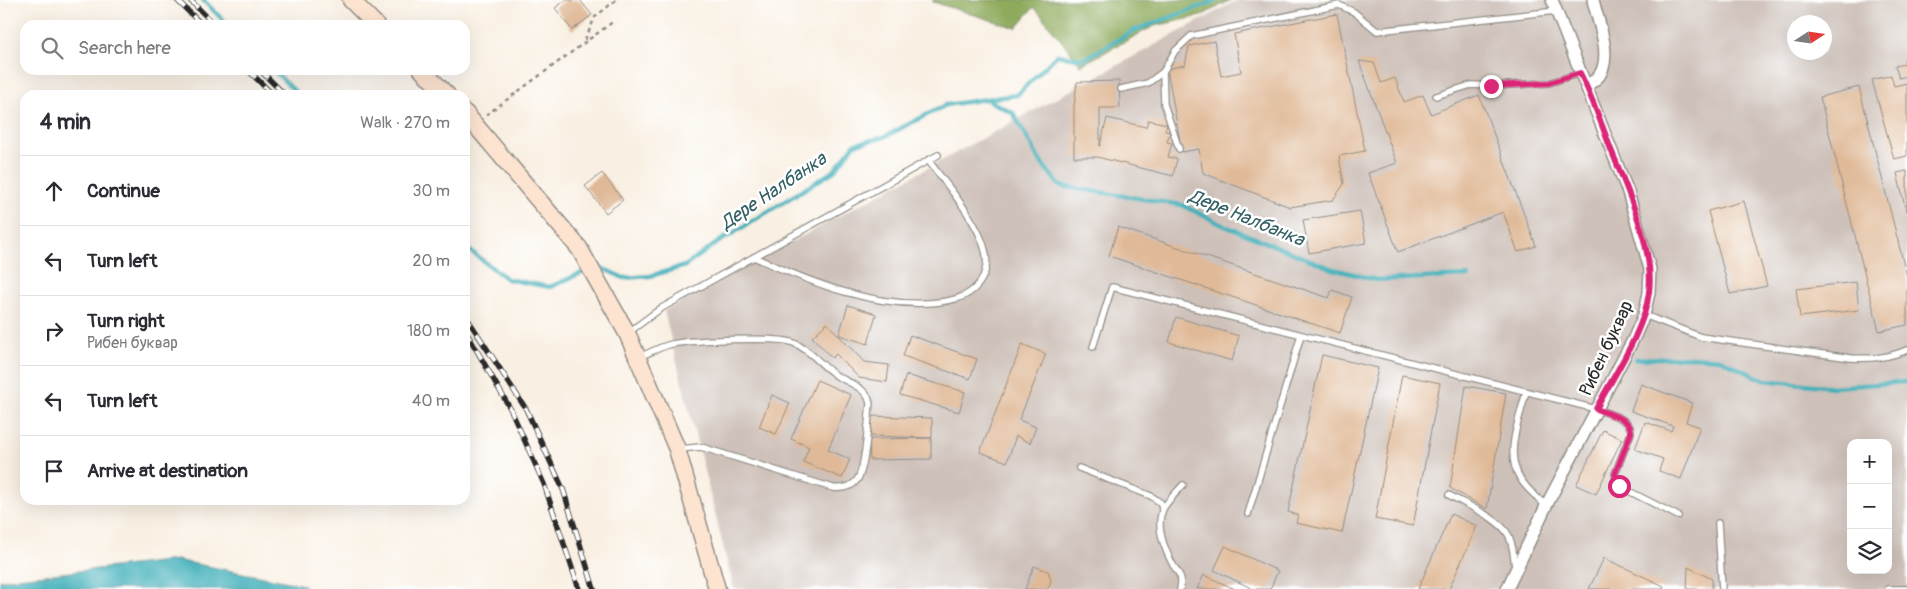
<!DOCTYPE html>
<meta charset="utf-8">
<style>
:root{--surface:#fff;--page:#f7f7f7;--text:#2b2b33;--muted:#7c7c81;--line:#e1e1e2}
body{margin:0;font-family:Pangolin,sans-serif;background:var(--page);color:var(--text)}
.controls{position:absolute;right:15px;bottom:15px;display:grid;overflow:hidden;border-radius:10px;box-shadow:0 5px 20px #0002}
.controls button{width:45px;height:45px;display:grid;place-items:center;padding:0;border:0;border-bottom:1px solid var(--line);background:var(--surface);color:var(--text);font:25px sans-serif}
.compass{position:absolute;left:1787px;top:15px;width:45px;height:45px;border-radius:50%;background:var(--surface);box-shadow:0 5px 20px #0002;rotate:78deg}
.stop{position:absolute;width:15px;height:15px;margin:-11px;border:4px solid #db2777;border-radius:50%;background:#fff}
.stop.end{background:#db2777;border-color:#fff;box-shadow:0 1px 5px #0008}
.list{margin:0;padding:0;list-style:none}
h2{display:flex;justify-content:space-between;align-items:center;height:65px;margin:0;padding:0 20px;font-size:21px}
h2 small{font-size:16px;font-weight:400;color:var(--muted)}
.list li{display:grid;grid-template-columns:32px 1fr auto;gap:15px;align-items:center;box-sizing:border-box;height:70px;padding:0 20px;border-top:1px solid var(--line)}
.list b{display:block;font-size:19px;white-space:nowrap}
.list p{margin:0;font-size:16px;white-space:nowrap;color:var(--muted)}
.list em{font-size:16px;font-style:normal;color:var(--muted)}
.icon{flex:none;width:28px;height:28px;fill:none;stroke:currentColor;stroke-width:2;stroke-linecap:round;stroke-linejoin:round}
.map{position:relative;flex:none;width:1907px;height:589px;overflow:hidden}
.search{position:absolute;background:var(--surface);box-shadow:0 5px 20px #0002;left:20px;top:20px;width:450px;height:55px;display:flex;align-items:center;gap:12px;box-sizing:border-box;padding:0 18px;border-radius:15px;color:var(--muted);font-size:19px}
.panel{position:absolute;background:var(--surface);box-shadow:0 5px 20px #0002;left:20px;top:90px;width:450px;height:415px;border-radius:15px}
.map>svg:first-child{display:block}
.industrial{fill:#cec1b9;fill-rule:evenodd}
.forest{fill:#8eaa5c;stroke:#5c6a44}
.water{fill:#3fafb9;stroke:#356d72}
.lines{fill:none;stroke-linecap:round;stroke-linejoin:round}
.stream{stroke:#3fafb9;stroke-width:4.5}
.building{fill:#e0ba98}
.lane-casing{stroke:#928e87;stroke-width:8}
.street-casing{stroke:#928e87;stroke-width:14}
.secondary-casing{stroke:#928e87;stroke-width:19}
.path{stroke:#928e87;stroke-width:2.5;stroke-dasharray:4 4;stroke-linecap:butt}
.lane{stroke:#fff;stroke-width:5.5}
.street{stroke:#fff;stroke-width:11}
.secondary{stroke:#fde4d1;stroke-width:16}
.rail-casing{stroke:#2b2b2b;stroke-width:5.5}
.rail{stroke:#fff;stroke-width:4;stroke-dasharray:11;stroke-linecap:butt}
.route{stroke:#db2777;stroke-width:6}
.labels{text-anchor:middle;stroke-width:5;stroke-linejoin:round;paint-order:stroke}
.street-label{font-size:18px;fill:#2b2b2b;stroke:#fff}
.water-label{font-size:19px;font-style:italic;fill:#336064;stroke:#fff}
</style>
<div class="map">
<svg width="1907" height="589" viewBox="0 0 1907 589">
<rect width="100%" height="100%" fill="#fff"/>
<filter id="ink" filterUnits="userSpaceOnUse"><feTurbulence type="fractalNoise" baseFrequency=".02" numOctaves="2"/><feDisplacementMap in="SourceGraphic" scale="10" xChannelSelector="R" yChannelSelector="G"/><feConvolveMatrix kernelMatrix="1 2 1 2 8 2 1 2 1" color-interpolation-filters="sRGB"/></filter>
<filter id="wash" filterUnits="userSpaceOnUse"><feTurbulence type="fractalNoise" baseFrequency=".0096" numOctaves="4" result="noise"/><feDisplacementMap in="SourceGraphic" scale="20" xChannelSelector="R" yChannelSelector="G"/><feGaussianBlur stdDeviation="1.12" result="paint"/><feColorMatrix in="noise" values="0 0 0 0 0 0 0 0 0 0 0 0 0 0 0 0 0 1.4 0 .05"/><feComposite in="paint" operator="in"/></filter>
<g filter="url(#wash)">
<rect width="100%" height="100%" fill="#f9f0e3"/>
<path class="industrial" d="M1238,0H1907V589H734L664,311ZM1794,22H1824V52H1794ZM1851,443H1888V570H1851Z"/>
<polygon class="forest" points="933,0 1231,0 1201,16 1154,26 1081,65 1034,7 1016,28 933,2"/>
<polygon class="water" points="176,560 304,585 306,589 0,589 0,580"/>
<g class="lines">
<g class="stream">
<polyline points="203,0 228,25"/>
<polyline points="273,70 299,95"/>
<polyline points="986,99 1017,95 1057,55 1084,59 1135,30 1218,0"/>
<polyline points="465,247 507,279 550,287 588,270"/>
<polyline points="595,267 597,266 624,278 650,276 685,266 717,243 834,171 855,144 884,137 946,105 986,99 1013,113 1040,161 1060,186 1182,205 1225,226 1333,269 1377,280 1468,276"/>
<polyline points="1635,359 1693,357 1720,359 1763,380 1833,387 1907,382"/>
</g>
</g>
<g id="blocks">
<g class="building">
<polygon points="566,0 580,0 592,15 572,30 555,8"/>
<polygon points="1337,14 1365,151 1339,156 1344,184 1333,200 1290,207 1203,173 1199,149 1182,152 1167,69 1185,65 1189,46 1214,41 1221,76 1241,72 1234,34"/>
<polygon points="1907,59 1907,76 1899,78 1895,66 1905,64 1904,60"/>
<polygon points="1359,61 1374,63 1381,83 1395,78 1404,102 1423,95 1431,114 1479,95 1536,246 1518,252 1503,212 1398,252 1368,173 1397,163"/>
<polygon points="1891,75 1894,86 1907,83 1907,156 1894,159 1872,80"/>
<polygon points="1119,81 1120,108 1100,108 1100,146 1107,118 1146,127 1148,120 1167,124 1165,131 1170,132 1167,142 1172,143 1168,157 1177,159 1173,176 1097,157 1074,157 1074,106 1077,82"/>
<polygon points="1859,87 1907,277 1907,325 1879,331 1820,97"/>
<polygon points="1907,171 1907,211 1906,211 1897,173"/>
<polygon points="602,173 623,200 606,213 585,186"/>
<polygon points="1744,201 1767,286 1730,294 1708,211"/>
<polygon points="1360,211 1366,243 1309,253 1303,220"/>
<polygon points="1118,227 1329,298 1332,290 1352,297 1340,333 1109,256"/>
<polygon points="1856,282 1859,310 1800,317 1796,289"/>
<polygon points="848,305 876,314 868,344 839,335"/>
<polygon points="1176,317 1239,336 1232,361 1169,342"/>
<polygon points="827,323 864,362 889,365 887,382 859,378 836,354 832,358 812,337"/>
<polygon points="910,335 977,359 970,379 903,356"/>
<polygon points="1022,344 1046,354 1019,420 1036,427 1030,443 1016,436 1007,462 980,452"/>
<polygon points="1322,355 1378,368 1342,533 1296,523 1298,515 1288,512"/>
<polygon points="906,375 965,392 959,412 900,395"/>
<polygon points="1402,375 1440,383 1413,526 1375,519"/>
<polygon points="817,380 851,395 828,450 850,459 842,478 803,462 809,447 791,439"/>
<polygon points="1641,384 1692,403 1686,422 1700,427 1681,479 1659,471 1663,459 1635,449 1645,422 1671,431 1673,426 1631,411"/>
<polygon points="1466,386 1506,393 1487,509 1450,488"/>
<polygon points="772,395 790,403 776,434 759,427"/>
<polygon points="871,416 932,418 932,438 870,436"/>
<polygon points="1603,430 1622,439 1596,494 1576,485"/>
<polygon points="931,438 931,459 870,460 869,439"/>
<polygon points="1451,514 1477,526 1449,589 1418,589"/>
<polygon points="1225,546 1278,571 1270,589 1253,589 1214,570"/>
<polygon points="1604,558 1664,586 1663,589 1589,589"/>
<polygon points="1034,566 1048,571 1051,581 1048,589 1025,589"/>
<polygon points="1688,567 1712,579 1712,589 1687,589"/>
<polygon points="1204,575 1235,589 1197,589"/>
</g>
</g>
</g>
<g filter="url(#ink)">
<use href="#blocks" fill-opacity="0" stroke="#928e87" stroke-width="1"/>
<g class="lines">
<defs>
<g id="lane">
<polyline points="1163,72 1164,104 1179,149"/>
<polyline points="1121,89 1148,83 1163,72 1175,51 1191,36 1339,5 1354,12 1377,31 1556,11"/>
<polyline points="1436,96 1471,85 1491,86 1549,83 1580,73"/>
<path d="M754,257C810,282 878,310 940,302C953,300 965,298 975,288C985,278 989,264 985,250C978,221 946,184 928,160"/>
<path d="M1644,315L1701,337L1851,358C1871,359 1888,358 1907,350"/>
<polyline points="629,332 660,309 938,155"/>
<path d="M1093,347L1112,287L1596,409C1608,414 1632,418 1631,433L1615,474L1619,486L1678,516"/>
<path d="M639,357C649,353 658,348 668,345C684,340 780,336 794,343C811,350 821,366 837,376C849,383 868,388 870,404C868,420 866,469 857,480C851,488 842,489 833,488L701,447L679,449"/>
<path d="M1526,392C1520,418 1504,453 1520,478C1526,489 1537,497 1546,506"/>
<polyline points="1079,468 1151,496 1161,503 1162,511"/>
<path d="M1449,495C1466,505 1500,518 1509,536C1513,546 1514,556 1515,567"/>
<polyline points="1248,514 1301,335"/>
<polyline points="1718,523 1722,589"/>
<path d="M1180,589C1183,577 1179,574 1173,565C1165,550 1155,526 1163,509C1168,500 1176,493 1183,485"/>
<polyline points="1888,589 1907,589"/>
</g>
<g id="street">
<path d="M1587,86C1590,83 1596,80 1599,76C1613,56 1598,22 1593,0"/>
<polyline points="1507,589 1546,506 1633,340 1644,315 1649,293 1650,269 1628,192 1552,0"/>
</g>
<g id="secondary">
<polyline points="351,0 376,25"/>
<polyline points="422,70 447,95"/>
<polyline points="465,113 579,248 627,333 677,449 717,589"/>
</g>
</defs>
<use href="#lane" class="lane-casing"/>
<use href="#street" class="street-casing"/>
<use href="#secondary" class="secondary-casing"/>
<g class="path">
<polyline points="585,40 595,17 616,0"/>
<polyline points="486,115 614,21"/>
</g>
<use href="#lane" class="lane"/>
<use href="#street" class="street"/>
<use href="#secondary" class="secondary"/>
<defs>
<g id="rail">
<polyline points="177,0 202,25"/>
<polyline points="190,0 215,25"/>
<polyline points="248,70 273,95"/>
<polyline points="260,70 285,95"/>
<polyline points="465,315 526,409 563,489 594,589"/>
<polyline points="465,330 511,410 544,484 579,589"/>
</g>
</defs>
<use href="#rail" class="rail-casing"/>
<use href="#rail" class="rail"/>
</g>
</g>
<g class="lines" filter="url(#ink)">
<path class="route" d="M1491,86L1549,83L1580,73C1592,97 1601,122 1610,147C1626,187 1655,249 1649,292C1645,329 1614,375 1596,409C1608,414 1632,418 1631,433L1615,474L1619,486"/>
</g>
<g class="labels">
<g class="street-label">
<text transform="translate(1606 348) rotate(-65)" y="6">Рибен буквар</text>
</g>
<g class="water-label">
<text transform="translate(773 190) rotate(-34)" y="7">Дере Налбанка</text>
<text transform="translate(1247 217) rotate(22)" y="7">Дере Налбанка</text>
</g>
</g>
</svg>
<div class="controls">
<button>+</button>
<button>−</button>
<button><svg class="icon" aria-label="layers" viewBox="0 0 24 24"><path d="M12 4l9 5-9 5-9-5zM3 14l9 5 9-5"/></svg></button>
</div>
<svg class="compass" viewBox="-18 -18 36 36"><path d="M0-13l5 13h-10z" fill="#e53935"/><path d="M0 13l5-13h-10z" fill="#7c7c81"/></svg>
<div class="stop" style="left:1619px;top:486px"></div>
<div class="stop end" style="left:1491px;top:86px"></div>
<div class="search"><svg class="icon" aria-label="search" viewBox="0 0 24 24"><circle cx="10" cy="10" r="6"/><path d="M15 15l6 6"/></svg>Search here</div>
<section class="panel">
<h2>4 min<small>Walk · 270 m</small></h2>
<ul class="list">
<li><svg class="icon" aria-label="ahead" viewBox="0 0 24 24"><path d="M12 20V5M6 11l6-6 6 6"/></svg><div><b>Continue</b></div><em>30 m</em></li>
<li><svg class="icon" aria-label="left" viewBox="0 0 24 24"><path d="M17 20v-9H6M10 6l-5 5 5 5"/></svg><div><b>Turn left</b></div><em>20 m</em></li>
<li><svg class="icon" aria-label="right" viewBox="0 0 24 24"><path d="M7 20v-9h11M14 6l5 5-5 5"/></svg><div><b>Turn right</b><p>Рибен буквар</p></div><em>180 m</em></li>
<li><svg class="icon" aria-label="left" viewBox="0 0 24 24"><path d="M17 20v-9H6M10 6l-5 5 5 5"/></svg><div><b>Turn left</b></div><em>40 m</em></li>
<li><svg class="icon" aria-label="arrive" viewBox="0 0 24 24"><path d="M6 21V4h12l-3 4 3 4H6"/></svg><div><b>Arrive at destination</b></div></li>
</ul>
</section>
</div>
